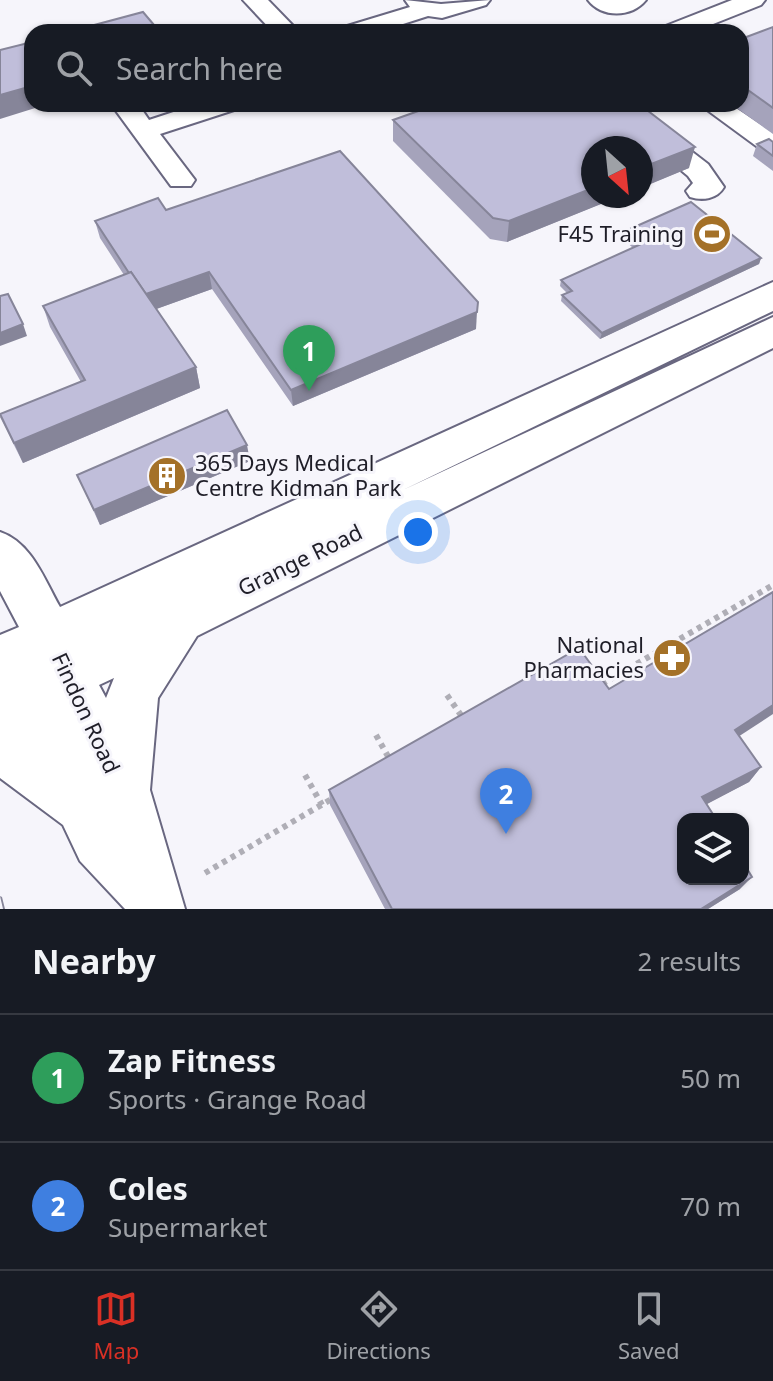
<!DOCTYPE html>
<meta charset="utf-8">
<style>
:root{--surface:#171b24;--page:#242831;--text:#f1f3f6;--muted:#9ea1a6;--line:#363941;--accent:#d93025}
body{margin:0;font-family:"Noto Sans",sans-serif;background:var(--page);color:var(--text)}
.controls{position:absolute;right:24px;bottom:24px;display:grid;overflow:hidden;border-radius:16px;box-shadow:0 2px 6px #0004}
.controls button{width:72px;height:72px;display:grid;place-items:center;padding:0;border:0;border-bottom:2px solid var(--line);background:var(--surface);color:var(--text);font:40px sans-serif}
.compass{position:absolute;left:581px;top:136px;width:72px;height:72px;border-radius:50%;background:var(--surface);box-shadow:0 2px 6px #0004;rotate:153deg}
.you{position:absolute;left:418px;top:532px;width:28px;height:28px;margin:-20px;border:6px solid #fff;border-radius:50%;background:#1a73e8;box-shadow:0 0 0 12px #1a73e833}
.badge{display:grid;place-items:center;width:52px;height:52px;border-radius:50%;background:var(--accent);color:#fff;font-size:26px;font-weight:700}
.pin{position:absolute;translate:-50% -66px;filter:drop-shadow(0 2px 4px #0008)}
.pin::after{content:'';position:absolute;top:42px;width:28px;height:24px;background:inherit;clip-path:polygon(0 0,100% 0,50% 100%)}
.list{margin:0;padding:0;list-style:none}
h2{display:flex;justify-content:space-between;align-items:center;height:104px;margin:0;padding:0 32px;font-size:34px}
h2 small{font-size:26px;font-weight:400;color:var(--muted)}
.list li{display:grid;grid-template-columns:52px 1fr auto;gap:24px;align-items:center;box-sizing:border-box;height:128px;padding:0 32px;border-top:2px solid var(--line)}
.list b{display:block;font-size:30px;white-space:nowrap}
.list p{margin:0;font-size:26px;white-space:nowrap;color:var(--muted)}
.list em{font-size:26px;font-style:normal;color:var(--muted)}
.icon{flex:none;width:44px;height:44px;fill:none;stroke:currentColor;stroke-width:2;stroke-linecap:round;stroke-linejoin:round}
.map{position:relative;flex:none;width:773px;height:909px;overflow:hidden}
.search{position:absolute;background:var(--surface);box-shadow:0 2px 6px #0004;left:24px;right:24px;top:24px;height:88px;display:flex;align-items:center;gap:20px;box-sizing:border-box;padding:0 28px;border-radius:24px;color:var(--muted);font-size:30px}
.sheet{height:360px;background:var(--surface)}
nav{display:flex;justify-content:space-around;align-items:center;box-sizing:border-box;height:112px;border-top:2px solid var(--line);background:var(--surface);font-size:22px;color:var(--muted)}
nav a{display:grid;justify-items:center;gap:4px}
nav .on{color:var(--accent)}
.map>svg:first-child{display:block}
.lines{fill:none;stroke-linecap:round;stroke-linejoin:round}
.minor-casing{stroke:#696780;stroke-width:4}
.major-casing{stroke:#696780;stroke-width:4}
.path{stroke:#afaeb6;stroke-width:6;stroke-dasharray:5 5;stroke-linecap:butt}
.minor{fill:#fff;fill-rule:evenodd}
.major{fill:#fff;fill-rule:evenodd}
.wall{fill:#a5a3bb}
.shaded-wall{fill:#868599}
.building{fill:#c0beda;stroke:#868599;stroke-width:2}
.labels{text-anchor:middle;stroke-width:6;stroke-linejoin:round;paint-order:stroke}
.poi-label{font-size:22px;fill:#1f1e28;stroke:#f6f5fb;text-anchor:end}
.street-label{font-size:22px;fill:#1f1e28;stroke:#f6f5fb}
</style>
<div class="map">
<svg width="773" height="909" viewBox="0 0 773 909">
<rect width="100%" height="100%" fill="#f6f5fb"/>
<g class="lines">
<defs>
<g id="minor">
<polygon points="243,0 268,0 299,32 273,32"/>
<polygon points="405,0 441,4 490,0 486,5 442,18 428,16 378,32 341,32 344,27 410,7"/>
<path d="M588,0H646C631,18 602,18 588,0Z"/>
<polygon points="732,0 765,0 761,5 693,32 660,32 663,27"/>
<polygon points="111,104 138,104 149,120 198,104 238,104 234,110 160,134 195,180 191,186 171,186"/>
<path d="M601,104H630L708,164L724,187C717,199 703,201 690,197L686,191L693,183L688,176Z"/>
<polygon points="699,104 730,104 773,133 773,153 763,151"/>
</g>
<path id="major" d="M773,282V311L403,490L773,317V348L197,636L158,698L150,790L185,909H125L80,861L63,825L0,778V635L19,627L0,591V532C32,543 44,579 60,607ZM114,678L106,698L99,685Z"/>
</defs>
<use href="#minor" class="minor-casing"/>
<use href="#major" class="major-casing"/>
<g class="path">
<polyline points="602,684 773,585"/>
<polyline points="447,695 465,721"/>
<polyline points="376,735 390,760"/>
<polyline points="305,775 322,805"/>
<polyline points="205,873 335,797"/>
</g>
<use href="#minor" class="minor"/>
<use href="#major" class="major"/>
</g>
<g class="wall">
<polygon points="773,27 773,134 731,104 741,104 741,39"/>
<polygon points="393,120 689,168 507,242 490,239 393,141"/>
<polygon points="773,142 773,171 753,156 757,144"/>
<polygon points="166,210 476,329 293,406 212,289 156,309 196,367 200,388 23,463 0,417 81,382 50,327 43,306 124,275 100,238 95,221"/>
<polygon points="623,232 761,258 759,264 600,339 561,301 562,295 567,293 560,286 561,280 633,248 622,238"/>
<polygon points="250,461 100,525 77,475"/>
<polygon points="609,689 739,736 761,767 749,782 706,804 740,889 708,909 385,909 330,805 329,790"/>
</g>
<g class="shaded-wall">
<polygon points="32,86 32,104 48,104 0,119 0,95"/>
<polygon points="695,147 689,168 641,188 641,168"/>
<polygon points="593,188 593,196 621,196 507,242 509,221"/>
<polygon points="761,258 759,264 600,339 602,333"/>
<polygon points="209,272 212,289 148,312 144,295"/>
<polygon points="477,312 476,329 293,406 291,390"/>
<polygon points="23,324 27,336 0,346 0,333"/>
<polygon points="196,367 200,388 23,463 14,443"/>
<polygon points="247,445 250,461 100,525 94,510"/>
<polygon points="773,705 773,714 724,746 735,730"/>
<polygon points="761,767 749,782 692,812 702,797"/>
<polygon points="752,877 740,889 708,909 701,909"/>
<polygon points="0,896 2,897 5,909 3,909"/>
</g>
<g class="building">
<polygon points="143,12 160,32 68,32"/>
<polygon points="773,27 773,108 741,85 741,39"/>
<polygon points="32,42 32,86 0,95 0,50"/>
<polygon points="438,104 639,104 695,147 641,168 641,148 593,148 593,188 509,221 493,218 393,120"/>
<polygon points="769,139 773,142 773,156 757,144"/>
<polygon points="340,151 478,302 477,312 291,390 209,272 146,294 131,272 129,273 95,221 158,198 166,210"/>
<polygon points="691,202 761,258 602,333 562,295 572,291 561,280 639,245 623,232"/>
<polygon points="131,272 196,367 14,443 0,414 85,380 43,306"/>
<polygon points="8,294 23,324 0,333 0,296"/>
<polygon points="227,410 247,445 94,510 77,475"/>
<polygon points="773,592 773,705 735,730 761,767 702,797 716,819 683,819 683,879 743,879 743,862 752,877 701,909 392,909 329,790 579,648 609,689"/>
</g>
<defs>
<symbol id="stadium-disc" viewBox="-11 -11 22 22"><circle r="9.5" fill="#a47128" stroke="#f6f5fb"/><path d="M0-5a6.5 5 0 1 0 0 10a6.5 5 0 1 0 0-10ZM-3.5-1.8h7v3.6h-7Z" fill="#fff"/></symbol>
<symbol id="building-disc" viewBox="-11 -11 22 22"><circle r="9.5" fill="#a47128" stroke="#f6f5fb"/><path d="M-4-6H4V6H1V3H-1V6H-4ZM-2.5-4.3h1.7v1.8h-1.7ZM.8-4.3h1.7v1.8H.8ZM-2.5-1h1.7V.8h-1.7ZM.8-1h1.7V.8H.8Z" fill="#fff"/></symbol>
<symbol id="pharmacy-disc" viewBox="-11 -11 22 22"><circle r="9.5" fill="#a47128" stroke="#f6f5fb"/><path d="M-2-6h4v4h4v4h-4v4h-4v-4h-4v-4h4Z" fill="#fff"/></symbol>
</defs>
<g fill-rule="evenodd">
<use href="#stadium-disc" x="690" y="212" width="44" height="44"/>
<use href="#building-disc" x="145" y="454" width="44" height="44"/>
<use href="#pharmacy-disc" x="650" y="636" width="44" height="44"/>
</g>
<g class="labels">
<g class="poi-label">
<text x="684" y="242">F45 Training</text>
<text x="195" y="471" text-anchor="start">365 Days Medical<tspan x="195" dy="25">Centre Kidman Park</tspan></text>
<text x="644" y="653">National<tspan x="644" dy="25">Pharmacies</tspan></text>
</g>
<g class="street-label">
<text transform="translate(300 560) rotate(-26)" y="8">Grange Road</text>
<text transform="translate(86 713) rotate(65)" y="8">Findon Road</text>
</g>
</g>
</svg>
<div class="controls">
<button><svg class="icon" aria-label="layers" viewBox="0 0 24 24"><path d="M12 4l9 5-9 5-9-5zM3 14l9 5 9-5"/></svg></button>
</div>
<svg class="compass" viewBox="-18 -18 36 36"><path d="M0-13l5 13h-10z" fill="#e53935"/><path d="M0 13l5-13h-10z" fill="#9ea1a6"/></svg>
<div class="you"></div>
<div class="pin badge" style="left:309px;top:391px;background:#2e9e5b">1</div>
<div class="pin badge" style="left:506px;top:834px;background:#3f7fe0">2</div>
<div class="search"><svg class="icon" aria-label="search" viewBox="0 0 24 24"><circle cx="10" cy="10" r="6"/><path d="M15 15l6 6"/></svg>Search here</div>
</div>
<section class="sheet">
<h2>Nearby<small>2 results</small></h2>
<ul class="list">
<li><span class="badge" style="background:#2e9e5b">1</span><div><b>Zap Fitness</b><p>Sports · Grange Road</p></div><em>50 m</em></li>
<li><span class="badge" style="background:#3f7fe0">2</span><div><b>Coles</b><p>Supermarket</p></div><em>70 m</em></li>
</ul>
</section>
<nav>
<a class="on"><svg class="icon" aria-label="map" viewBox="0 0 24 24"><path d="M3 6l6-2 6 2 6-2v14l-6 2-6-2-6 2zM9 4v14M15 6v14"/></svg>Map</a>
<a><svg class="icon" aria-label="directions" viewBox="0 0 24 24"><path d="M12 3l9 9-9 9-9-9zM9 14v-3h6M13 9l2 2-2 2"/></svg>Directions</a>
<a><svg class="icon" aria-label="saved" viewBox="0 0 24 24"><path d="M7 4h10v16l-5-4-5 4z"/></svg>Saved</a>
</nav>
